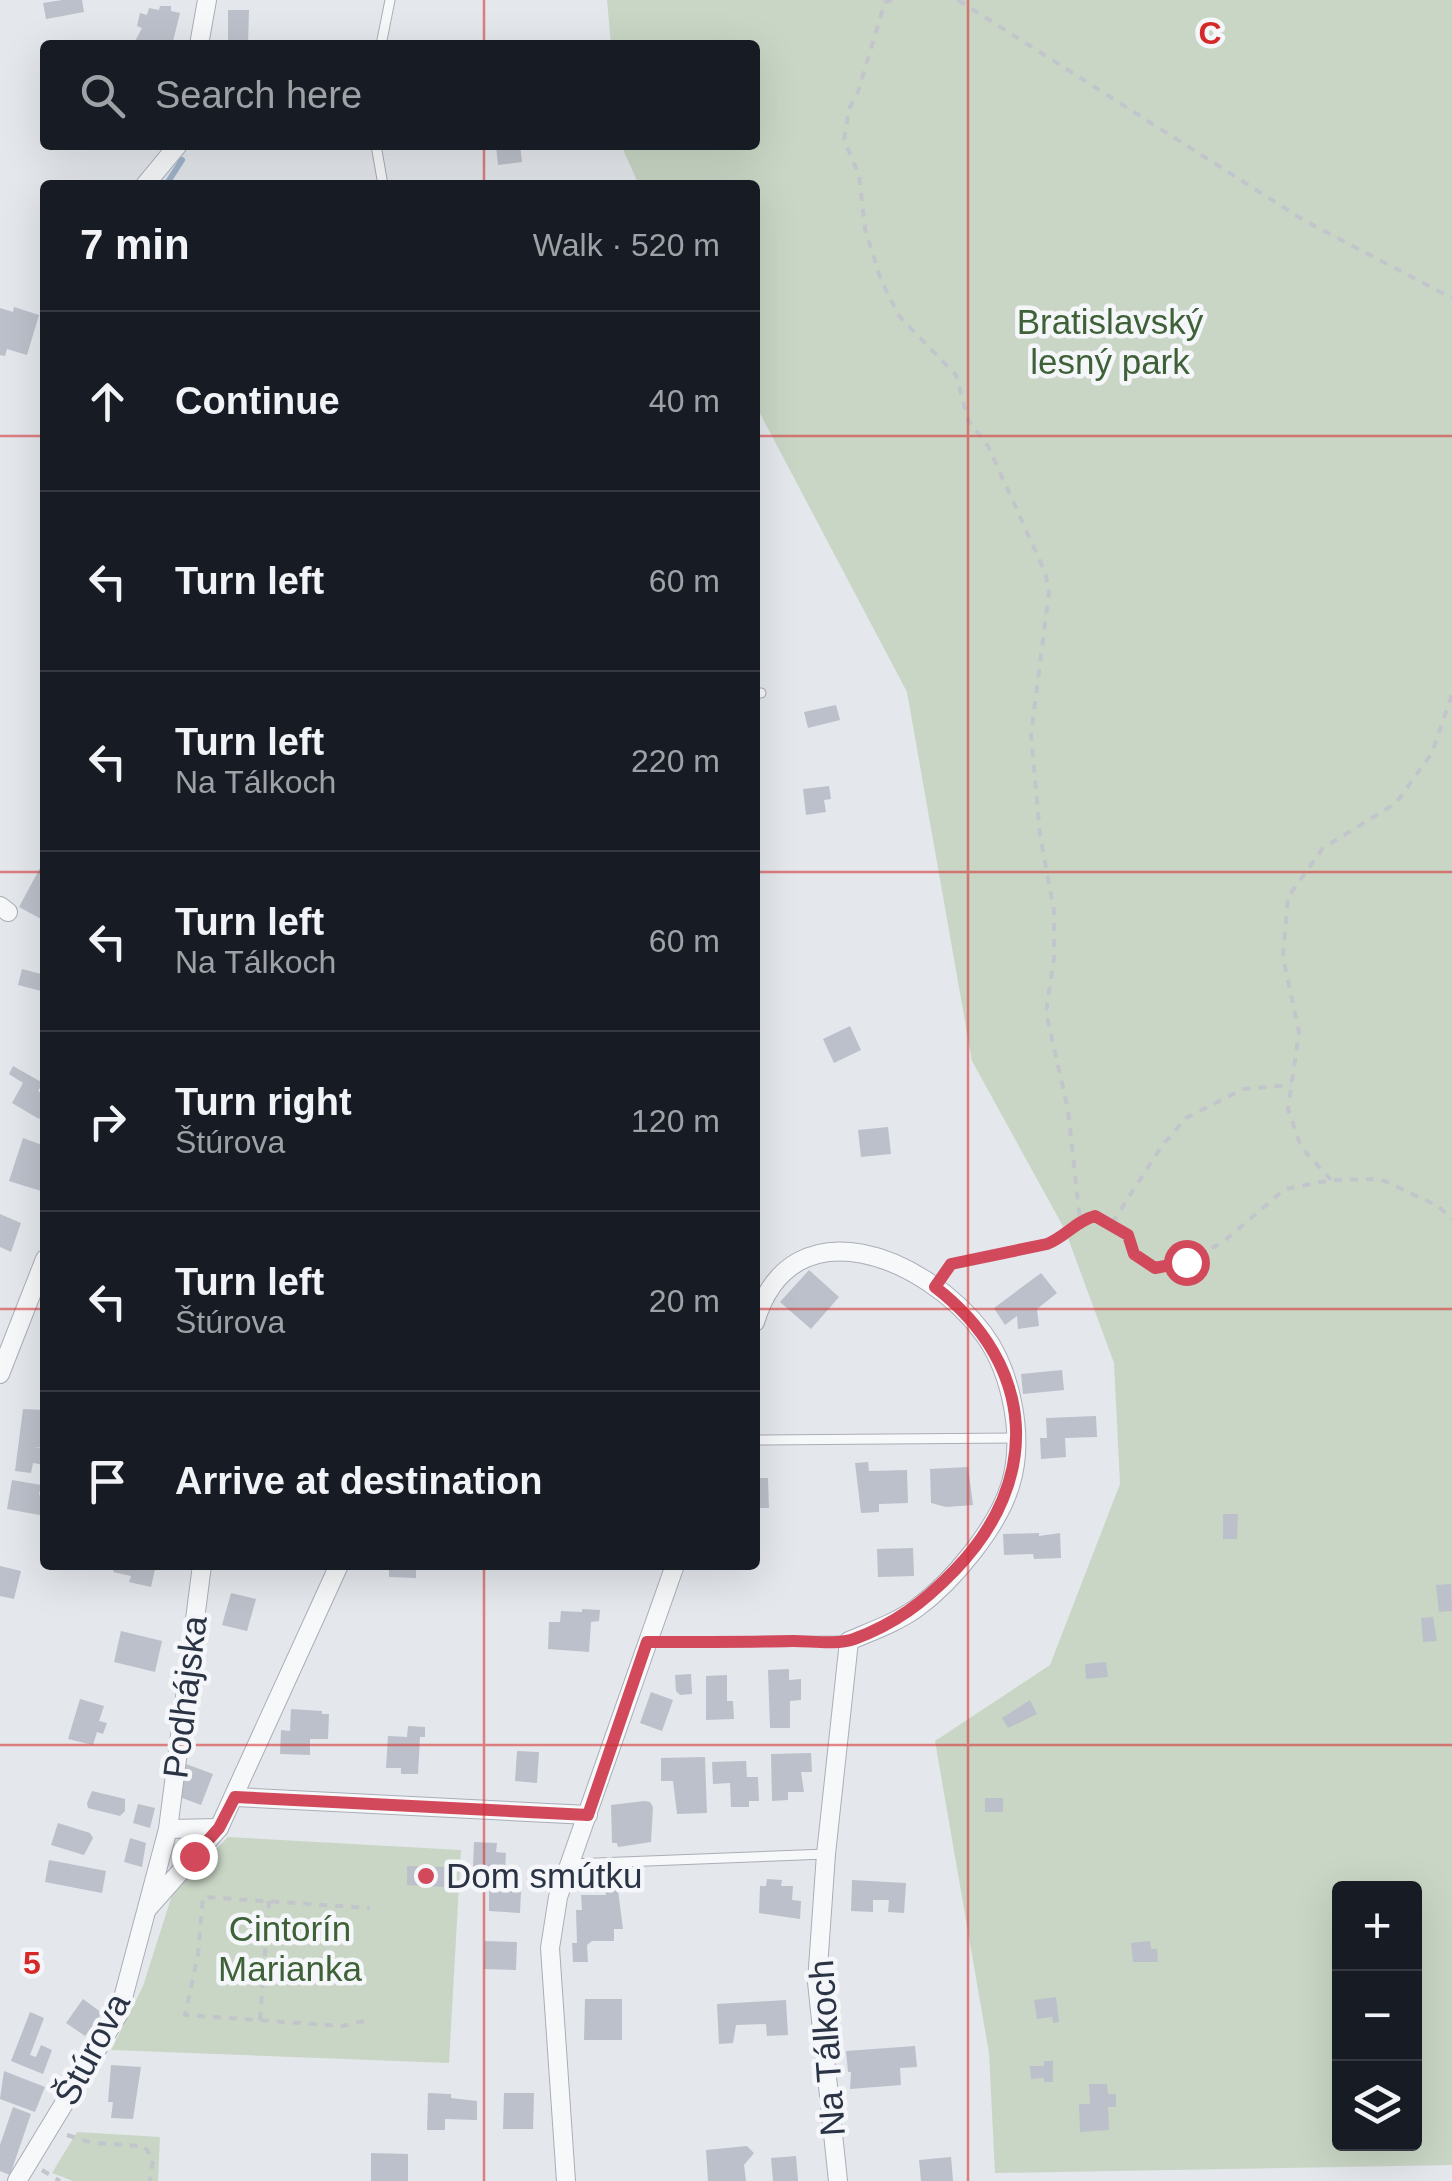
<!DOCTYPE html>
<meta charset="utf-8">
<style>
:root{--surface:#171b24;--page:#20242c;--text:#f1f3f6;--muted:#9ea1a6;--line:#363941}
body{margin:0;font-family:Arial,sans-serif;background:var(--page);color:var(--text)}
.controls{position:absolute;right:30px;bottom:30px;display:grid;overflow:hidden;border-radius:10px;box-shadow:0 10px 40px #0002}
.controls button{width:90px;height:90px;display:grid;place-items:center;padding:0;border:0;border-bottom:2px solid var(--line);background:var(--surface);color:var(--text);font:50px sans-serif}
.stop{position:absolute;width:30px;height:30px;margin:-22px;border:8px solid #d1495b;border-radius:50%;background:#fff}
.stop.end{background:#d1495b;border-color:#fff;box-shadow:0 2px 10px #0008}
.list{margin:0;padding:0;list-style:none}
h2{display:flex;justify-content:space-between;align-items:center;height:130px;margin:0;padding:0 40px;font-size:42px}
h2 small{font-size:32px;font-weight:400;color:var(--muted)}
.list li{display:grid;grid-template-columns:65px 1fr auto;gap:30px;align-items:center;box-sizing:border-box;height:180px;padding:0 40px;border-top:2px solid var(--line)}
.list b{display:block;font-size:38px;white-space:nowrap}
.list p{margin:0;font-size:32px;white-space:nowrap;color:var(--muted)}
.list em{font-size:32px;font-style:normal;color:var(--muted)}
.icon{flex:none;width:55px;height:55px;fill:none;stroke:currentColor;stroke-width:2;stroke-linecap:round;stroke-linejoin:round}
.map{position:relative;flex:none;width:1452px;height:2181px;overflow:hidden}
.search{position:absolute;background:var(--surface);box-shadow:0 10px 40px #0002;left:40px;top:40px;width:720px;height:110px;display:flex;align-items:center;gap:25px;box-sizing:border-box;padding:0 35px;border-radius:10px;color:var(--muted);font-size:38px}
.panel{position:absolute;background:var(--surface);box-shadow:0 10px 40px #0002;left:40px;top:180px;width:720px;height:1390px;border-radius:10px}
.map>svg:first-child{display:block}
.green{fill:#c9d6c5;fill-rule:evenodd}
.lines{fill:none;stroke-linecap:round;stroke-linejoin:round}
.stream{stroke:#9fb4cc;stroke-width:6}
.building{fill:#bbc0ca}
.lane-casing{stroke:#a9aeb7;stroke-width:11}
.street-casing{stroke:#a9aeb7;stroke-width:20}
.path{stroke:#c2c5cb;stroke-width:4;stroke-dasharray:8 8;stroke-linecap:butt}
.lane{stroke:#f7f8fa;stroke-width:9}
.street{stroke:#f7f8fa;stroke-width:18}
.route{stroke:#d1495b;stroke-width:12}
.grid{fill:none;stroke:#d62828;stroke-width:2.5;stroke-opacity:0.55}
.poi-dot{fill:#d1495b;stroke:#f4f6f9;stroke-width:4}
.labels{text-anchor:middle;stroke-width:9;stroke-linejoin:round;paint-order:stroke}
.park-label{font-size:35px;fill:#3f6138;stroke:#f4f6f9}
.street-label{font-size:35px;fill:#2b3445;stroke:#f4f6f9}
.poi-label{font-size:35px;fill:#2b3445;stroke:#f4f6f9;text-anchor:start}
.grid-label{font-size:32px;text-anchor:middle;font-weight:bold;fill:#d62828;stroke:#f4f6f9;stroke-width:9;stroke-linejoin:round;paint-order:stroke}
</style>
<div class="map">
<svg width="1452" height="2181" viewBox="0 0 1452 2181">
<rect width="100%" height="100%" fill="#e4e7ec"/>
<g class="green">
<path d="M607,0H1452V2165L995,2173L989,2053L935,1741L1050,1665L1120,1484L1114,1363L1065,1230L972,1061L907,692L755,404V185H639L621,145H755V45H611ZM1340,1888H1414V2144H1340Z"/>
<polygon points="228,1837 461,1850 449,2063 111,2050 143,1986 173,1892"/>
<polygon points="77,2132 160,2137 158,2181 73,2181 52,2173"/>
</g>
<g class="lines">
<polyline class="stream" points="166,185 182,160"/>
</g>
<g class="building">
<polygon points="62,0 82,0 84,12 46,19 43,3"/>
<polygon points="160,6 171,6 171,11 180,13 172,45 133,45 142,28 137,26 140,13 147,15 149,8 159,10"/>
<polygon points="228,10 249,10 248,45 228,45"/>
<polygon points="496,145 520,145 522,162 498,165"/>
<polygon points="14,307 39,315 27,355 7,349 5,356 0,355 0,308 13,312"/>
<polygon points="836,705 840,720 808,728 804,712"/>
<polygon points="829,786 831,799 824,800 826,812 806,815 803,789"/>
<polygon points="40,868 45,872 45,921 19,907"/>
<polygon points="22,969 45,975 45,992 18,985"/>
<polygon points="850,1026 861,1050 834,1063 823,1039"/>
<polygon points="13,1066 43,1083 38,1091 45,1095 45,1110 39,1119 12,1103 23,1083 9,1074"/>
<polygon points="888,1127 891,1154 861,1157 858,1130"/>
<polygon points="23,1138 45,1146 45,1179 41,1191 9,1181"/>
<polygon points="0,1214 21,1223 11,1252 0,1247"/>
<polygon points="809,1270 839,1297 811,1329 780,1302"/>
<polygon points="1041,1273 1057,1293 1037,1309 1039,1326 1018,1329 1017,1316 1005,1325 994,1308"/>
<polygon points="1062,1370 1064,1390 1023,1394 1021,1374"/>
<polygon points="23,1409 45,1410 45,1447 33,1447 45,1448 45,1465 33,1463 31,1473 15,1471"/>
<polygon points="1096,1416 1097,1437 1065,1438 1066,1457 1041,1459 1040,1438 1047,1438 1046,1418"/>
<polygon points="868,1462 869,1471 907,1470 908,1503 879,1504 879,1512 861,1513 855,1463"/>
<polygon points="968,1467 973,1505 946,1507 931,1503 930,1469"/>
<polygon points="755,1478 768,1478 769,1508 755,1508"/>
<polygon points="12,1480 41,1485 39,1495 45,1496 45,1516 7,1509"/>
<polygon points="1223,1514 1238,1514 1237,1539 1223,1539"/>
<polygon points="1039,1533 1039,1536 1060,1533 1061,1558 1034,1559 1033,1554 1004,1555 1003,1534"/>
<polygon points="913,1548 914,1576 878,1577 877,1549"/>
<polygon points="115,1565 156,1565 151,1587 129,1582 131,1576 113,1572"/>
<polygon points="389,1565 416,1565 416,1578 389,1577"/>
<polygon points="0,1566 21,1571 14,1599 0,1596"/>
<polygon points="1451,1584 1452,1611 1439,1612 1436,1585"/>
<polygon points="231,1593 256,1599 247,1631 222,1625"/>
<polygon points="582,1609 600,1610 599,1621 591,1622 589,1652 548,1649 549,1622 560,1622 561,1611 582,1612"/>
<polygon points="1433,1617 1437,1641 1423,1642 1421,1618"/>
<polygon points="121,1631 162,1641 155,1672 114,1662"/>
<polygon points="1106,1662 1108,1677 1086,1679 1085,1664"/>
<polygon points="789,1669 789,1680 801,1679 801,1700 790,1701 790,1728 770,1728 768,1670"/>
<polygon points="691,1674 692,1694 680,1695 676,1691 675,1675"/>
<polygon points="727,1675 727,1701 733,1701 734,1719 706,1720 706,1676"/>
<polygon points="651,1692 673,1700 662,1731 640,1723"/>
<polygon points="80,1699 104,1706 99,1721 107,1723 103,1734 97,1732 93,1745 68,1739"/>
<polygon points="1030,1700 1037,1714 1008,1728 1002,1718"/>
<polygon points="291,1709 322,1711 322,1714 329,1714 328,1739 310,1739 310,1755 280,1754 281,1730 290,1731"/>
<polygon points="408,1726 425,1727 425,1737 420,1737 418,1774 401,1774 401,1768 386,1768 388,1736 407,1737"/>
<polygon points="517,1751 539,1752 537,1783 515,1781"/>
<polygon points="811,1753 812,1772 801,1772 804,1792 788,1792 788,1800 772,1801 771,1754"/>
<polygon points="705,1757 707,1813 677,1814 673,1781 661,1781 661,1758"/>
<polygon points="746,1761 747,1777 758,1777 759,1801 749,1801 749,1807 731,1807 730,1783 713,1784 712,1762"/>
<polygon points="186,1764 213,1774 201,1805 174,1795"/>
<polygon points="92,1791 125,1799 125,1811 120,1816 88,1808 87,1803"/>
<rect x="985" y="1798" width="18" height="14"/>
<polygon points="644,1801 650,1802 653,1807 651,1842 618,1847 617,1843 612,1843 611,1805"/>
<polygon points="138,1804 155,1808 150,1828 133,1823"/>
<polygon points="58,1823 90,1833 93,1838 84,1855 51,1845"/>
<polygon points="130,1838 146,1843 142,1867 124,1862"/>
<polygon points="474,1842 497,1843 496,1852 506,1853 505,1869 473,1867"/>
<polygon points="49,1860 106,1871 102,1893 45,1882"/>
<polygon points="407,1866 445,1867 444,1887 407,1885"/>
<polygon points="767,1879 782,1880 781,1886 793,1886 792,1900 801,1901 800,1919 759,1913 760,1886 766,1886"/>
<polygon points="852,1880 906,1883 904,1913 888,1912 889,1900 873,1900 873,1912 851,1911"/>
<polygon points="489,1889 521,1890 520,1913 489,1911"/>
<polygon points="605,1890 618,1890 623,1929 614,1929 614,1941 592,1941 587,1945 588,1962 573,1962 572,1943 577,1943 576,1910 582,1910 581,1895 606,1895"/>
<polygon points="485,1941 517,1942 516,1970 484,1969"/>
<polygon points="1150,1941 1151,1949 1157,1949 1158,1962 1133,1962 1131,1943"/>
<polygon points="1056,1997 1059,2022 1053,2023 1052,2017 1037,2019 1034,2000"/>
<polygon points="83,1999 102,2013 85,2036 66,2023"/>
<polygon points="585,1999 622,1999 622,2040 584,2040"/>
<polygon points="786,2000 788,2035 767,2036 766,2024 736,2025 733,2043 719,2044 717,2004"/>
<polygon points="30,2012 44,2018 30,2055 36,2057 41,2045 52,2050 43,2074 11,2061"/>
<polygon points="915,2046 917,2067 900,2068 901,2085 850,2089 851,2072 848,2072 846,2051"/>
<polygon points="1044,2061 1053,2061 1053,2082 1044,2082 1044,2078 1031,2079 1030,2066 1044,2066"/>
<polygon points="111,2065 141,2067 133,2119 111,2118 113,2102 108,2102"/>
<polygon points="4,2071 45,2087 35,2112 0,2099"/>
<polygon points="1089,2084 1107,2084 1108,2094 1116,2094 1116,2107 1108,2107 1109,2130 1080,2132 1079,2104 1090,2104"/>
<polygon points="428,2093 451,2094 451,2098 477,2101 477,2120 445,2119 445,2130 427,2130"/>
<polygon points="504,2093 534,2093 533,2129 503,2129"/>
<polygon points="13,2107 31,2114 10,2175 0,2171 0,2145"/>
<polygon points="747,2146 754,2153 744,2165 746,2181 708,2181 706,2150"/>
<polygon points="371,2153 408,2154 408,2181 371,2181"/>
<polygon points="796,2156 798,2181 773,2181 771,2158"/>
<polygon points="951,2157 953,2181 921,2181 919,2160"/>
</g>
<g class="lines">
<defs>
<g id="lane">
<polyline points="381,45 390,0"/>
<polyline points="376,145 383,185"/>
<polyline points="755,693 761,693"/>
<polyline points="755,1440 1015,1438"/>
<polyline points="647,1642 849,1641"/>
<polyline points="571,1864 826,1854"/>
</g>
<g id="street">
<polyline points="199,45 207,0"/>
<polyline points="145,185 178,145"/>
<polyline points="0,906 8,912"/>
<path d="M755,1322C792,1200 927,1258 983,1333C1012,1372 1025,1439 1010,1486C997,1528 953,1581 918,1607C898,1622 872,1631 849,1641L826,1854L817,1982L838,2181"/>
<polyline points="0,1374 45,1259"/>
<polyline points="235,1797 588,1815"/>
<polyline points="168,1829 219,1828"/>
<polyline points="149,1907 219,1828 339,1565"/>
<polyline points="17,2181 119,2013 168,1829 202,1565"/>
<polyline points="566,2181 550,1948 558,1897 675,1565"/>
</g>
</defs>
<use href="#lane" class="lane-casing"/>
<use href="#street" class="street-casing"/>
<g class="path">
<polyline points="892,0 885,2 858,92 849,109 844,140 859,175 865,229 881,280 899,316 956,375 968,420 988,446 1045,572 1049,592 1031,735 1040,834 1054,911 1054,959 1046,1012 1068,1110 1080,1220 1057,1240 1047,1244 951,1263 944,1274"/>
<polyline points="958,0 1305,221 1452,298"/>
<polyline points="1331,1180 1301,1147 1288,1109 1299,1032 1283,957 1288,897 1323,848 1396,803 1432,753 1452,694"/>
<polyline points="1080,1220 1095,1216 1112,1223 1128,1235 1134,1254 1155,1268 1186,1262 1223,1242 1285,1189 1331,1180 1380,1179 1438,1206 1452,1219"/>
<polyline points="1112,1223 1161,1147 1186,1118 1243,1089 1291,1085"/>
<polyline points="260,2020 269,1901"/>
<polyline points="364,2021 343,2026 185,2015 198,1955 203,1897 370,1908"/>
<polyline points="67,2135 93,2143 144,2146 153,2159 150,2181"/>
<polyline points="42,2170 60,2181"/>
</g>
<use href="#lane" class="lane"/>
<use href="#street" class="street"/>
</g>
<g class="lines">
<path class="route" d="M194,1856L219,1828L235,1797L588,1815L647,1642C696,1642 744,1642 793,1641C812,1641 836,1645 854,1639C895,1624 924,1602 954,1571C1043,1480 1036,1365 935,1287L951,1264L1047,1244C1065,1237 1076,1221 1095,1216L1128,1235L1134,1254L1155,1268L1186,1262"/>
</g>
<path class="grid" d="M484,0V45M968,0V2181M484,145V185M0,436H45M755,436H1452M0,872H45M755,872H1452M0,1309H45M755,1309H1452M484,1565V2181M0,1745H1452"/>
<circle class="poi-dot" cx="426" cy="1876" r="10"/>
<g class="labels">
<g class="park-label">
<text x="1110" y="334">Bratislavský<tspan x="1110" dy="40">lesný park</tspan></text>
<text x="290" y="1941">Cintorín<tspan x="290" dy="40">Marianka</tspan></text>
</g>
<g class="street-label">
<text transform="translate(185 1697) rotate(-83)" y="12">Podhájska</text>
<text transform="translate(827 2048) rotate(-94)" y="12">Na Tálkoch</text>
<text transform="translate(92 2049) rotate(-62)" y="12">Štúrova</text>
</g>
<g class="poi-label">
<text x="446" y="1888">Dom smútku</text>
</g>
</g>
<g class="grid-label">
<text x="1210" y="44">C</text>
<text x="32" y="1974">5</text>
</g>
</svg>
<div class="controls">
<button>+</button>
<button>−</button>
<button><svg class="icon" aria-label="layers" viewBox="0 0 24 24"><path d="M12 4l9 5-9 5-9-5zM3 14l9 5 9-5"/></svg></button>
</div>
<div class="stop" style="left:1186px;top:1262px"></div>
<div class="stop end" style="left:194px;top:1856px"></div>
<div class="search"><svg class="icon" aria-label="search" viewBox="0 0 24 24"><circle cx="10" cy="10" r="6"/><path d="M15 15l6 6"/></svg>Search here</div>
<section class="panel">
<h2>7 min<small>Walk · 520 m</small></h2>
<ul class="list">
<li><svg class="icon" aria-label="ahead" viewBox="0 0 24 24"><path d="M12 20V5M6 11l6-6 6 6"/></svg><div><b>Continue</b></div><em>40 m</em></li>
<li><svg class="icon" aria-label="left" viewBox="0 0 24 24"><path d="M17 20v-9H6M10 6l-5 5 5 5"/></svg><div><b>Turn left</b></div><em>60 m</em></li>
<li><svg class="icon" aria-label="left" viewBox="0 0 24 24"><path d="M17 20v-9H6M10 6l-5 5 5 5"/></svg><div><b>Turn left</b><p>Na Tálkoch</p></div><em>220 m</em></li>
<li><svg class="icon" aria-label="left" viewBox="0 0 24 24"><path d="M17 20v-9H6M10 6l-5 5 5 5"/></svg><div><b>Turn left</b><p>Na Tálkoch</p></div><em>60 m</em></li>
<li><svg class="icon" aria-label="right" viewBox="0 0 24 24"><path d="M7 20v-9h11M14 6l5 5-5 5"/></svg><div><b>Turn right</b><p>Štúrova</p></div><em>120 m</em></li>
<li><svg class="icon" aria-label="left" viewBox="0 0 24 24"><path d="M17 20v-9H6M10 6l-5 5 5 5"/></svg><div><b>Turn left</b><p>Štúrova</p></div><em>20 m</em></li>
<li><svg class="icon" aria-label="arrive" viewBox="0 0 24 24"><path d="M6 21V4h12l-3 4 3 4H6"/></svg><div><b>Arrive at destination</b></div></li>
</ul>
</section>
</div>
